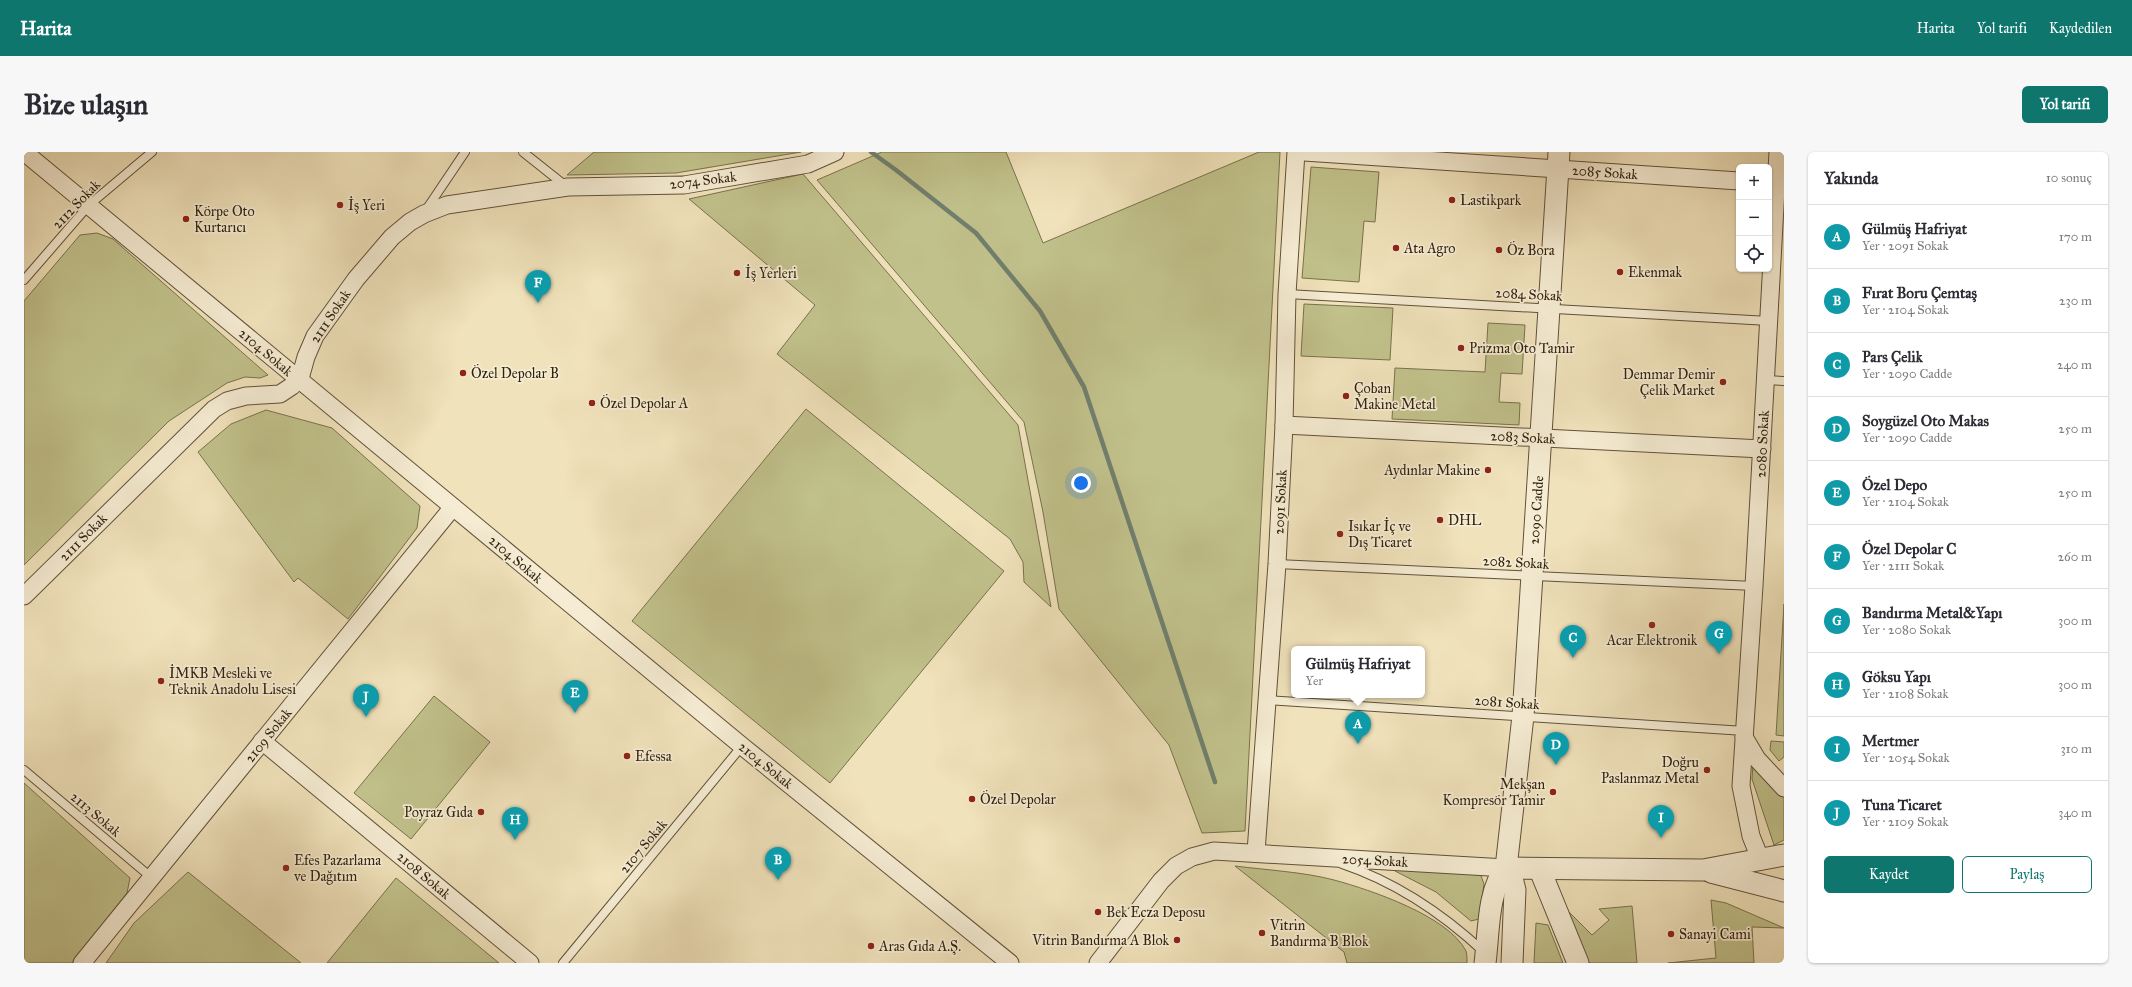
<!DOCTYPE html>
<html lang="tr">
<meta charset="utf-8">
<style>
:root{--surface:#fff;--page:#f7f7f7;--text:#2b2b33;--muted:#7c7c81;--line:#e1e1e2;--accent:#0f766e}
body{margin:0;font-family:"IM FELL Great Primer",serif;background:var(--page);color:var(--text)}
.controls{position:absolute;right:12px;top:12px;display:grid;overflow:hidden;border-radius:6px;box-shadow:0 1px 3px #0004}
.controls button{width:36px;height:36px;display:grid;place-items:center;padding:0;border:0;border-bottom:1px solid var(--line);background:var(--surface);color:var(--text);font:20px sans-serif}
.you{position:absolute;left:1057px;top:331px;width:14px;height:14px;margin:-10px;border:3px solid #fff;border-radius:50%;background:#1a73e8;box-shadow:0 0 0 6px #1a73e833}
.badge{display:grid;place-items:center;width:26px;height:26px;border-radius:50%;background:var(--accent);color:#fff;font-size:13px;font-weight:700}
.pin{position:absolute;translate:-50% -33px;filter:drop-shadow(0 1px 2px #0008)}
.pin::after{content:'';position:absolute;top:21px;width:14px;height:12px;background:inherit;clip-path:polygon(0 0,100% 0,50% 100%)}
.popup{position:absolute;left:1267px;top:494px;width:134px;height:52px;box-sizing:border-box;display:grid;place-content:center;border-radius:6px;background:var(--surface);filter:drop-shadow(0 1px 3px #0005);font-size:13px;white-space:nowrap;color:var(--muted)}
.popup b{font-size:15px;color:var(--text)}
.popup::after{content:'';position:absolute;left:50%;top:100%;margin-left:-8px;border:8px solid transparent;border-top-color:var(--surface)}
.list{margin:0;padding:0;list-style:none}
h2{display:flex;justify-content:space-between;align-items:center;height:52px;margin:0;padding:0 16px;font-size:17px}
h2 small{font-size:13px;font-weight:400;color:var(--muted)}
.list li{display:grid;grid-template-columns:26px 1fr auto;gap:12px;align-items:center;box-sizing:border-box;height:64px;padding:0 16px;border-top:1px solid var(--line)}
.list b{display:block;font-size:15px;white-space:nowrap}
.list p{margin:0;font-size:13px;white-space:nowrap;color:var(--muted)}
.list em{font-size:13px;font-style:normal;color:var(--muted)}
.actions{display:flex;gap:8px;padding:12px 16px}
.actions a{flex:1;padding:9px 0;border:1px solid var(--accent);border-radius:6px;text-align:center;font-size:14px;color:var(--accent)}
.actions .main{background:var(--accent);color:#fff}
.icon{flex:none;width:22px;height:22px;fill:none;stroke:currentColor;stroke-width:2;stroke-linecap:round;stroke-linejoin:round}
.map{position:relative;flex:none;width:1760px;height:811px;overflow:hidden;border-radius:6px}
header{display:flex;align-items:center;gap:24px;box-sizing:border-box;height:56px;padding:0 20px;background:var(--accent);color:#fff}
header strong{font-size:19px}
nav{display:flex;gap:22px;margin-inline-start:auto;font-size:14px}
.intro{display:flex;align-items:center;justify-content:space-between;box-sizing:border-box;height:96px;padding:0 24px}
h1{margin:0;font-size:28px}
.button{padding:10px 18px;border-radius:6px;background:var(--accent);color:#fff;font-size:14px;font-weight:700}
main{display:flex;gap:24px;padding:0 24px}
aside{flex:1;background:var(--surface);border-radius:6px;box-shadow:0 1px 3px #0004}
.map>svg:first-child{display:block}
.grass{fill:#c1c18b;stroke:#79724d}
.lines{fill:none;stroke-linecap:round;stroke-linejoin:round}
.stream{stroke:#70806e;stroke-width:4.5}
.service-casing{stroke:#61523a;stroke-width:10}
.minor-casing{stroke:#61523a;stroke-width:19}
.tertiary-casing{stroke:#61523a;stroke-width:23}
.service{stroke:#f5ecd3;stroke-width:8}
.minor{stroke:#f5ecd3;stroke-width:17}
.tertiary{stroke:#f5ecd3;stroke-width:21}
.poi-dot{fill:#8f2418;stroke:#f5ecd3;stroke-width:1.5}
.labels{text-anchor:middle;stroke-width:3.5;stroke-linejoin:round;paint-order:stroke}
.street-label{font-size:14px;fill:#31220f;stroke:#f5ecd3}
.poi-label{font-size:14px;fill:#31220f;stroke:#f5ecd3;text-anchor:start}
</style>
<header>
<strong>Harita</strong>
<nav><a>Harita</a><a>Yol tarifi</a><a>Kaydedilen</a></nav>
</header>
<div class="intro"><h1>Bize ulaşın</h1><a class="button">Yol tarifi</a></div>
<main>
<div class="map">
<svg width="1760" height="811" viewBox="0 0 1760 811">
<rect width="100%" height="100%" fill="#f0e2bb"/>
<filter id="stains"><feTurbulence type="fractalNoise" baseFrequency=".005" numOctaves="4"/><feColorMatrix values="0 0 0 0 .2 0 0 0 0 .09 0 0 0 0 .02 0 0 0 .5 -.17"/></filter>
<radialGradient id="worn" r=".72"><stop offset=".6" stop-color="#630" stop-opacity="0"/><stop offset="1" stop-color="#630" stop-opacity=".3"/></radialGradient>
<g class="grass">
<polygon points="570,0 777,0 652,21 543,23"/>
<polygon points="858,0 982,0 1019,91 1235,0 1256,0 1221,679 1178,681 1145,593 1035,457 1019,360 1000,270 793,28"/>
<polygon points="1287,15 1355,20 1351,70 1340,69 1335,130 1278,126"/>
<polygon points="779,22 994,273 1027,455 1000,430 999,410 986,387 753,202 791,153 665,47"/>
<polygon points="73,81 89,87 244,223 236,226 221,225 203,231 145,269 0,413 0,149 56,83"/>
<polygon points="1280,152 1369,156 1366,208 1277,204"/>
<polygon points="1464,171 1501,173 1498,222 1477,221 1475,250 1496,251 1495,273 1368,267 1371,216 1461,220"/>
<polygon points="782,257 980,419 806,631 608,469"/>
<polygon points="242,258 308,276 396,354 393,376 324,467 274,426 270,430 174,300 207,272"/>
<polygon points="1760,452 1760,584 1752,583"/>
<polygon points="410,544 466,590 387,687 330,641"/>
<polygon points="1747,589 1760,590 1760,605 1755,609 1746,598"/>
<polygon points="1729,611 1760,645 1760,688 1750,693 1728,627"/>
<polygon points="0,631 106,726 103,741 48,811 0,811"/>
<path d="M1211,714C1242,718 1280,720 1310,728C1347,738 1424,764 1442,799C1443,802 1443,807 1443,811H1323L1320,800Z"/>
<polygon points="1374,716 1456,721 1460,732 1455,767 1447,769 1412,740 1371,719"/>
<polygon points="164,720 277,811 82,811 110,771"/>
<polygon points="372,726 475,811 303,811"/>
<polygon points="1687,748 1702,751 1760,776 1728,775 1730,811 1644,811 1692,806"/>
<polygon points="1608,754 1613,811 1561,811 1544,759 1568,783 1585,768 1575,757"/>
<polygon points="1512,771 1524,773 1539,811 1510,811"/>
</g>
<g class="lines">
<polyline class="stream" points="847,0 872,18 952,81 1016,159 1060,235 1191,630"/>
<defs>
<g id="service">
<polyline points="499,0 543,35"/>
<polyline points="402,58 441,0"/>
<polyline points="0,128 65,53 128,0"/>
<polyline points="1263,142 1745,169"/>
<polyline points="1742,228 1760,229"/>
<polyline points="1253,412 1730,434"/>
<polyline points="1243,548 1721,579"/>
<polyline points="0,618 128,726"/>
<path d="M1318,712C1372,730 1419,762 1460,800"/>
<polyline points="539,811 718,594"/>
</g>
<g id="minor">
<polyline points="0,0 718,594 986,811"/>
<polyline points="1280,0 1715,29"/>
<polyline points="1260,273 1738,297"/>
<polyline points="0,444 190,257 203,249 222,244 256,242 268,234 277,223 282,205 291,184 332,127 368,85 386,70 400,62 423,53 544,35 660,33 784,12 811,0"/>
<polyline points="1720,585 1733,607 1760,636"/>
<polyline points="238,589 506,811"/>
<polyline points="1232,700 1253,412 1260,273 1263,142 1272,0"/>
<polyline points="1737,709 1727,684 1717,634 1730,434 1754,0"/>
<polyline points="58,811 429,355"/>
<polyline points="1074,811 1137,729 1152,714 1168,705 1190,699 1482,716"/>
</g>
<g id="tertiary">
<polyline points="1482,716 1679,718 1760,703"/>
<polyline points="1482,716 1489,730 1491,738 1488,811"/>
<polyline points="1516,718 1554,811"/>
<polyline points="1687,720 1760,739"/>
<path d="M1461,811C1465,782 1463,739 1482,716L1499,564L1535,0"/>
</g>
</defs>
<use href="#service" class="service-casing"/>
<use href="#minor" class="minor-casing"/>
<use href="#tertiary" class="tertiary-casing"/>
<use href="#service" class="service"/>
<use href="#minor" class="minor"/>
<use href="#tertiary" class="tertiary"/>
</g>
<g class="poi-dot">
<circle cx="1428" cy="48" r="4"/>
<circle cx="316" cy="53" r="4"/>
<circle cx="162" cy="67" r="4"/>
<circle cx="1372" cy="96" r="4"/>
<circle cx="1475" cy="98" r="4"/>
<circle cx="1596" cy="120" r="4"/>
<circle cx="713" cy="121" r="4"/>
<circle cx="1437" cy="196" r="4"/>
<circle cx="439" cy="221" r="4"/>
<circle cx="1699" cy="230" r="4"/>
<circle cx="1322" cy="244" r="4"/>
<circle cx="568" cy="251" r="4"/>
<circle cx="1464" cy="318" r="4"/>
<circle cx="1416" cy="368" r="4"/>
<circle cx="1316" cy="382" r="4"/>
<circle cx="1628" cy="473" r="4"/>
<circle cx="137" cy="529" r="4"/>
<circle cx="603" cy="604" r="4"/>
<circle cx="1683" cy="618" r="4"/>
<circle cx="1529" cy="640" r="4"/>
<circle cx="948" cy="647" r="4"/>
<circle cx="457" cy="660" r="4"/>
<circle cx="262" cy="716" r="4"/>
<circle cx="1074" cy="760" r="4"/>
<circle cx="1238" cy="781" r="4"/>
<circle cx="1647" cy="782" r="4"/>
<circle cx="1153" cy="788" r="4"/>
<circle cx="847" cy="794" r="4"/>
</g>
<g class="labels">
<g class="street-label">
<text transform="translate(1581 20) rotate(4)" y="5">2085 Sokak</text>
<text transform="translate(679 28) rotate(-7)" y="5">2074 Sokak</text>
<text transform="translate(52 52) rotate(-46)" y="5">2112 Sokak</text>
<text transform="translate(1505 142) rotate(3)" y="5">2084 Sokak</text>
<text transform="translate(306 164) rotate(-56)" y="5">2111 Sokak</text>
<text transform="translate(242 200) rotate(40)" y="5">2104 Sokak</text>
<text transform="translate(1499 285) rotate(3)" y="5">2083 Sokak</text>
<text transform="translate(1738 292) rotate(-87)" y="5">2080 Sokak</text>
<text transform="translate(1256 350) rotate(-87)" y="5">2091 Sokak</text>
<text transform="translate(1512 358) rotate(-86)" y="5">2090 Cadde</text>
<text transform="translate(59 385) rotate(-45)" y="5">2111 Sokak</text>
<text transform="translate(492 407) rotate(40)" y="5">2104 Sokak</text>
<text transform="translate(1492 410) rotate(3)" y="5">2082 Sokak</text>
<text transform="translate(1483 550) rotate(4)" y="5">2081 Sokak</text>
<text transform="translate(244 583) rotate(-51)" y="5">2109 Sokak</text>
<text transform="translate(742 613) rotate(39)" y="5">2104 Sokak</text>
<text transform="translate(72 662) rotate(40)" y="5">2113 Sokak</text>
<text transform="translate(619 694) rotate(-50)" y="5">2107 Sokak</text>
<text transform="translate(1351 708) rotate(3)" y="5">2054 Sokak</text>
<text transform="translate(400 723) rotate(40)" y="5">2108 Sokak</text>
</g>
<g class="poi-label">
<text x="1436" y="53">Lastikpark</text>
<text x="324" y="58">İş Yeri</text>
<text x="170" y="64">Körpe Oto<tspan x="170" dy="16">Kurtarıcı</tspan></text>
<text x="1380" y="101">Ata Agro</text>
<text x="1483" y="103">Öz Bora</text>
<text x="1604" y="125">Ekenmak</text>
<text x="721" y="126">İş Yerleri</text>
<text x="1445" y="201">Prizma Oto Tamir</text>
<text x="447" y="226">Özel Depolar B</text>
<text x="1691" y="227" text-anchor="end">Demmar Demir<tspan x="1691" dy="16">Çelik Market</tspan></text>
<text x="1330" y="241">Çoban<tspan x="1330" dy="16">Makine Metal</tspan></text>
<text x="576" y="256">Özel Depolar A</text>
<text x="1456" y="323" text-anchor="end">Aydınlar Makine</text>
<text x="1424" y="373">DHL</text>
<text x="1324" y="379">Isıkar İç ve<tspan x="1324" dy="16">Dış Ticaret</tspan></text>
<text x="1628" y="493" text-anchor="middle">Acar Elektronik</text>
<text x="145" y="526">İMKB Mesleki ve<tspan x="145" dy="16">Teknik Anadolu Lisesi</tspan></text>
<text x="611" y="609">Efessa</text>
<text x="1675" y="615" text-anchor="end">Doğru<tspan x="1675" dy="16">Paslanmaz Metal</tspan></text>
<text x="1521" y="637" text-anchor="end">Mekşan<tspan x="1521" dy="16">Kompresör Tamir</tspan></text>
<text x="956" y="652">Özel Depolar</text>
<text x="449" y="665" text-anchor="end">Poyraz Gıda</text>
<text x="270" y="713">Efes Pazarlama<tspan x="270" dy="16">ve Dağıtım</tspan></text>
<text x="1082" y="765">Bek Ecza Deposu</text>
<text x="1246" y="778">Vitrin<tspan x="1246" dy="16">Bandırma B Blok</tspan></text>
<text x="1655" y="787">Sanayi Cami</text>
<text x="1145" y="793" text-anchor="end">Vitrin Bandırma A Blok</text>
<text x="855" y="799">Aras Gıda A.Ş.</text>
</g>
</g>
<rect width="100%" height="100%" filter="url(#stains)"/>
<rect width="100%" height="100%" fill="url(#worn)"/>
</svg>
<div class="controls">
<button>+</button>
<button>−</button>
<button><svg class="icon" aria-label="locate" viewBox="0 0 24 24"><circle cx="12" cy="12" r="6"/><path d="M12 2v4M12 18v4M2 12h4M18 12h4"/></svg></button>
</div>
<div class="you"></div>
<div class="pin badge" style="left:1334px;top:592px;background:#0f9aa8">A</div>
<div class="popup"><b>Gülmüş Hafriyat</b>Yer</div>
<div class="pin badge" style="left:754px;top:728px;background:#0f9aa8">B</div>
<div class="pin badge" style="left:1549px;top:506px;background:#0f9aa8">C</div>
<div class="pin badge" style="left:1532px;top:613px;background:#0f9aa8">D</div>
<div class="pin badge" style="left:551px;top:561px;background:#0f9aa8">E</div>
<div class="pin badge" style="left:514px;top:151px;background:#0f9aa8">F</div>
<div class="pin badge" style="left:1695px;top:502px;background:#0f9aa8">G</div>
<div class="pin badge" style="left:491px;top:688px;background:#0f9aa8">H</div>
<div class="pin badge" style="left:1637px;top:686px;background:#0f9aa8">I</div>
<div class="pin badge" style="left:342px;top:565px;background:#0f9aa8">J</div>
</div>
<aside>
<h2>Yakında<small>10 sonuç</small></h2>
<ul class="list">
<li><span class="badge" style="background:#0f9aa8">A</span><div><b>Gülmüş Hafriyat</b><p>Yer · 2091 Sokak</p></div><em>170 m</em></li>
<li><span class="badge" style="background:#0f9aa8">B</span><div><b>Fırat Boru Çemtaş</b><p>Yer · 2104 Sokak</p></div><em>230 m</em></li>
<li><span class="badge" style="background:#0f9aa8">C</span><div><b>Pars Çelik</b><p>Yer · 2090 Cadde</p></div><em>240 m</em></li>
<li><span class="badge" style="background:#0f9aa8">D</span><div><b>Soygüzel Oto Makas</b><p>Yer · 2090 Cadde</p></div><em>250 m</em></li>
<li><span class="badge" style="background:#0f9aa8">E</span><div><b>Özel Depo</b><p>Yer · 2104 Sokak</p></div><em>250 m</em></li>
<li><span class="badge" style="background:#0f9aa8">F</span><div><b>Özel Depolar C</b><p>Yer · 2111 Sokak</p></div><em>260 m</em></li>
<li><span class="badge" style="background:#0f9aa8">G</span><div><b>Bandırma Metal&amp;Yapı</b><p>Yer · 2080 Sokak</p></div><em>300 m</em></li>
<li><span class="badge" style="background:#0f9aa8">H</span><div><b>Göksu Yapı</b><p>Yer · 2108 Sokak</p></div><em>300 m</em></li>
<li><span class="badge" style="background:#0f9aa8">I</span><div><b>Mertmer</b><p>Yer · 2054 Sokak</p></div><em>310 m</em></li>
<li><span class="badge" style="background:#0f9aa8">J</span><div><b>Tuna Ticaret</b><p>Yer · 2109 Sokak</p></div><em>340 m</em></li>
</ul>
<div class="actions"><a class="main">Kaydet</a><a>Paylaş</a></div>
</aside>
</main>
